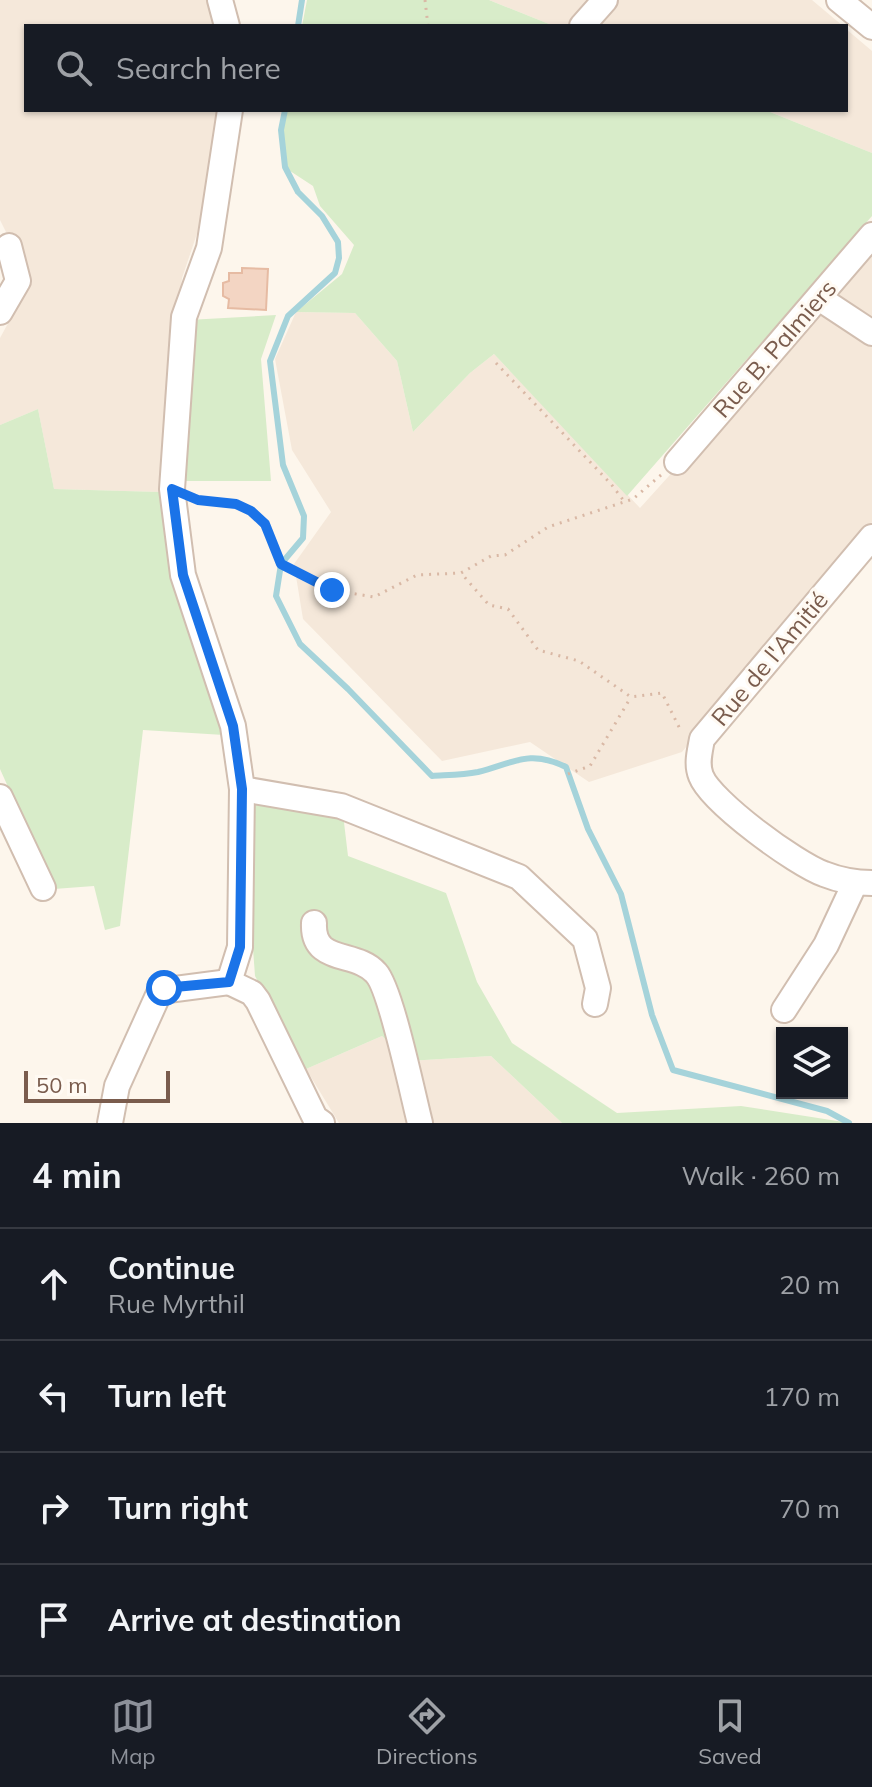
<!DOCTYPE html>
<meta charset="utf-8">
<style>
:root{--surface:#171b24;--page:#242831;--text:#f1f3f6;--muted:#9ea1a6;--line:#363941;--accent:#8c9099}
body{margin:0;font-family:Mulish,sans-serif;background:var(--page);color:var(--text)}
.controls{position:absolute;right:24px;bottom:24px;display:grid;overflow:hidden;border-radius:0px;box-shadow:0 2px 6px #0004}
.controls button{width:72px;height:72px;display:grid;place-items:center;padding:0;border:0;border-bottom:2px solid var(--line);background:var(--surface);color:var(--text);font:40px sans-serif}
.scale{position:absolute;left:24px;bottom:20px;width:146px;box-sizing:border-box;padding-left:8px;border:4px solid #7a5c4d;border-top:0;font-size:22px;line-height:28px;white-space:nowrap;color:#7a5c4d;-webkit-text-stroke:6px #fffaf3;paint-order:stroke}
.stop{position:absolute;width:24px;height:24px;margin:-18px;border:6px solid #1a73e8;border-radius:50%;background:#fff}
.stop.end{background:#1a73e8;border-color:#fff;box-shadow:0 2px 8px #0008}
.list{margin:0;padding:0;list-style:none}
h2{display:flex;justify-content:space-between;align-items:center;height:104px;margin:0;padding:0 32px;font-size:34px}
h2 small{font-size:26px;font-weight:400;color:var(--muted)}
.list li{display:grid;grid-template-columns:52px 1fr auto;gap:24px;align-items:center;box-sizing:border-box;height:112px;padding:0 32px;border-top:2px solid var(--line)}
.list b{display:block;font-size:30px;white-space:nowrap}
.list p{margin:0;font-size:26px;white-space:nowrap;color:var(--muted)}
.list em{font-size:26px;font-style:normal;color:var(--muted)}
.icon{flex:none;width:44px;height:44px;fill:none;stroke:currentColor;stroke-width:2;stroke-linecap:round;stroke-linejoin:round}
.map{position:relative;flex:none;width:872px;height:1123px;overflow:hidden}
.search{position:absolute;background:var(--surface);box-shadow:0 2px 6px #0004;left:24px;right:24px;top:24px;height:88px;display:flex;align-items:center;gap:20px;box-sizing:border-box;padding:0 28px;border-radius:0px;color:var(--muted);font-size:30px}
.sheet{height:552px;background:var(--surface)}
nav{display:flex;justify-content:space-around;align-items:center;box-sizing:border-box;height:112px;border-top:2px solid var(--line);background:var(--surface);font-size:22px;color:var(--muted)}
nav a{display:grid;justify-items:center;gap:4px}
nav .on{color:var(--accent)}
.map>svg:first-child{display:block}
.residential{fill:#f5e8da}
.green{fill:#d8ecc9}
.lines{fill:none;stroke-linecap:round;stroke-linejoin:round}
.stream{stroke:#a5d3da;stroke-width:6}
.building{fill:#f3d5c3;stroke:#e6bba3;stroke-width:2}
.minor-casing{stroke:#d1beb0;stroke-width:28}
.path{stroke:#d9b8a5;stroke-width:3;stroke-dasharray:2 6;stroke-linecap:butt}
.minor{stroke:#fff;stroke-width:24}
.route{stroke:#1a73e8;stroke-width:10}
.labels{text-anchor:middle;stroke-width:6;stroke-linejoin:round;paint-order:stroke}
.street-label{font-size:24px;fill:#7a5c4d;stroke:#fffaf3}
</style>
<div class="map">
<svg width="872" height="1123" viewBox="0 0 872 1123">
<rect width="100%" height="100%" fill="#fdf6ec"/>
<g class="residential">
<polygon points="0,0 212,0 219,26 26,26 26,110 217,110 208,201 182,278 160,492 54,489 38,409 0,425 0,338 23,296 17,254 0,220"/>
<polygon points="489,0 812,0 843,26 554,26"/>
<polygon points="846,29 872,51 872,153 765,110 846,110"/>
<polygon points="872,251 872,522 682,752 589,782 530,742 442,761 303,619 294,564 331,512 292,450 275,359 296,312 355,313 397,361 413,432 470,373 494,354 640,508"/>
<polygon points="382,1036 408,1061 491,1056 562,1123 339,1123 306,1069"/>
</g>
<g class="green">
<polygon points="307,0 489,0 554,26 302,26"/>
<polygon points="284,110 765,110 872,153 872,216 627,496 494,354 470,373 413,432 397,361 355,313 296,312 342,274 354,245 320,206 313,186 284,167"/>
<polygon points="276,315 261,359 271,481 181,481 188,320"/>
<polygon points="38,409 54,489 160,492 224,735 143,730 120,926 105,930 94,886 54,889 0,769 0,425"/>
<polygon points="257,797 343,814 348,856 446,893 477,982 512,1043 617,1113 741,1106 850,1123 562,1123 491,1056 408,1061 382,1036 306,1069 255,976 245,837"/>
</g>
<g class="lines">
<g class="stream">
<polyline points="298,26 302,0"/>
<path d="M285,110L281,130L285,167L298,192L322,216L338,242L339,258L335,273L288,316L270,361L283,465L304,516L303,538L281,564L276,596L300,644L348,689L432,776C447,775 463,775 478,772C514,763 529,749 566,767L588,829L621,894L652,1015L673,1070L827,1111L849,1123"/>
</g>
</g>
<polygon class="building" points="242,268 268,269 266,310 228,308 229,299 223,296 223,283 229,281 229,273 242,273"/>
<g class="lines">
<defs>
<g id="minor">
<polyline points="220,0 227,26"/>
<polyline points="839,0 872,27"/>
<polyline points="582,26 605,0"/>
<polyline points="819,298 872,333"/>
<polyline points="0,312 18,281 9,246"/>
<polyline points="677,462 872,235"/>
<path d="M872,537L702,739C700,751 696,764 701,776C711,802 796,864 824,874C839,880 856,883 872,883"/>
<polyline points="242,789 341,806 519,877 585,939 598,988 595,1004"/>
<polyline points="0,797 43,888"/>
<path d="M314,923C312,965 356,950 376,973C391,989 413,1096 420,1123"/>
<polyline points="229,982 240,947 242,789 233,726 183,575 172,489 184,317 209,248 230,110"/>
<polyline points="229,982 252,993 258,1001 315,1118 322,1123"/>
<polyline points="784,1010 826,945 855,883"/>
<polyline points="110,1123 117,1086 160,991 229,982"/>
</g>
</defs>
<use href="#minor" class="minor-casing"/>
<g class="path">
<polyline points="425,0 428,26"/>
<polyline points="496,363 611,484 624,501"/>
<polyline points="661,475 633,499 548,527 505,555 491,556 461,573 489,605 508,609 538,650 579,661 631,697 662,693 681,731"/>
<path d="M195,499C208,502 220,502 233,504C263,509 273,538 281,564L332,590L374,597L417,575L461,573"/>
<polyline points="568,774 590,766 631,697"/>
</g>
<use href="#minor" class="minor"/>
</g>
<g class="lines">
<polyline class="route" points="164,988 229,982 240,947 242,789 233,726 183,575 172,489 198,500 236,504 251,511 265,524 281,564 332,590"/>
</g>
<g class="labels">
<g class="street-label">
<text transform="translate(775 349) rotate(-49)" y="8">Rue B. Palmiers</text>
<text transform="translate(770 659) rotate(-50)" y="8">Rue de l'Amitié</text>
</g>
</g>
</svg>
<div class="controls">
<button><svg class="icon" aria-label="layers" viewBox="0 0 24 24"><path d="M12 4l9 5-9 5-9-5zM3 14l9 5 9-5"/></svg></button>
</div>
<div class="scale">50 m</div>
<div class="stop" style="left:164px;top:988px"></div>
<div class="stop end" style="left:332px;top:590px"></div>
<div class="search"><svg class="icon" aria-label="search" viewBox="0 0 24 24"><circle cx="10" cy="10" r="6"/><path d="M15 15l6 6"/></svg>Search here</div>
</div>
<section class="sheet">
<h2>4 min<small>Walk · 260 m</small></h2>
<ul class="list">
<li><svg class="icon" aria-label="ahead" viewBox="0 0 24 24"><path d="M12 20V5M6 11l6-6 6 6"/></svg><div><b>Continue</b><p>Rue Myrthil</p></div><em>20 m</em></li>
<li><svg class="icon" aria-label="left" viewBox="0 0 24 24"><path d="M17 20v-9H6M10 6l-5 5 5 5"/></svg><div><b>Turn left</b></div><em>170 m</em></li>
<li><svg class="icon" aria-label="right" viewBox="0 0 24 24"><path d="M7 20v-9h11M14 6l5 5-5 5"/></svg><div><b>Turn right</b></div><em>70 m</em></li>
<li><svg class="icon" aria-label="arrive" viewBox="0 0 24 24"><path d="M6 21V4h12l-3 4 3 4H6"/></svg><div><b>Arrive at destination</b></div></li>
</ul>
</section>
<nav>
<a class="on"><svg class="icon" aria-label="map" viewBox="0 0 24 24"><path d="M3 6l6-2 6 2 6-2v14l-6 2-6-2-6 2zM9 4v14M15 6v14"/></svg>Map</a>
<a><svg class="icon" aria-label="directions" viewBox="0 0 24 24"><path d="M12 3l9 9-9 9-9-9zM9 14v-3h6M13 9l2 2-2 2"/></svg>Directions</a>
<a><svg class="icon" aria-label="saved" viewBox="0 0 24 24"><path d="M7 4h10v16l-5-4-5 4z"/></svg>Saved</a>
</nav>
